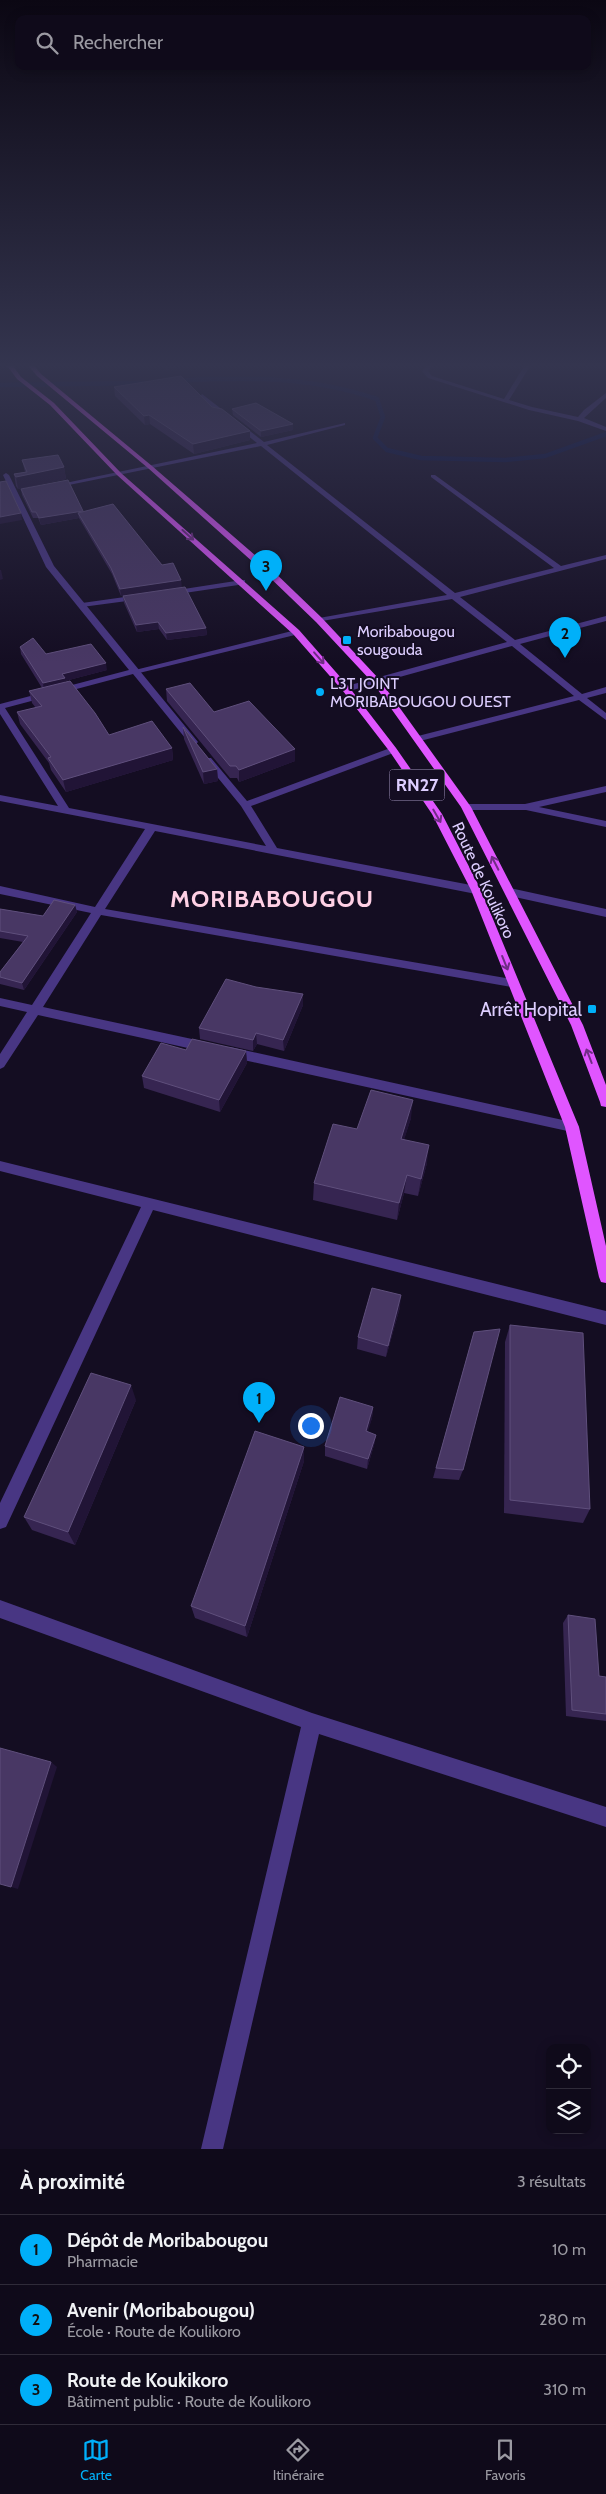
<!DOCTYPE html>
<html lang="fr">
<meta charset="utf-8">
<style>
:root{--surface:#0f0a1a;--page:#1d1827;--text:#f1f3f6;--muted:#9b9aa2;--line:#2f2b39;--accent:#00b0f9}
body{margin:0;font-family:Cabin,sans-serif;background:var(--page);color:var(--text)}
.controls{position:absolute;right:15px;bottom:15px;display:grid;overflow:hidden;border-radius:10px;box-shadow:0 2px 12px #0003}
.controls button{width:45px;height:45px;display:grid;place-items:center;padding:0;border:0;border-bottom:1px solid var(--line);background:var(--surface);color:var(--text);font:25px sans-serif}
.you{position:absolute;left:310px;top:1425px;width:18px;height:18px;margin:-12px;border:4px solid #fff;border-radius:50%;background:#1a73e8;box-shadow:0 0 0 8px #1a73e833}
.badge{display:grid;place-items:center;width:32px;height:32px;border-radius:50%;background:var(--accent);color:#111;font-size:16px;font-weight:700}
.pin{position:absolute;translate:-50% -41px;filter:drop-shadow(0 1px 2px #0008)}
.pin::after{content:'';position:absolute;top:26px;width:18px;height:15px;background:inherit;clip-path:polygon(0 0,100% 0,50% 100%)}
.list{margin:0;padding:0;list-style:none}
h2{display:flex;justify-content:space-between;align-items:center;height:65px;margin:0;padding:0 20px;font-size:21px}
h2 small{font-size:16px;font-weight:400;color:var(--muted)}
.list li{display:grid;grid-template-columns:32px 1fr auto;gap:15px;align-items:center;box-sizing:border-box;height:70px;padding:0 20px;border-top:1px solid var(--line)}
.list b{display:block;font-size:19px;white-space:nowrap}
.list p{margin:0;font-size:16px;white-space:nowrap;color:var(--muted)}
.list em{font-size:16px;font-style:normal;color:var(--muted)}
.icon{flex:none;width:28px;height:28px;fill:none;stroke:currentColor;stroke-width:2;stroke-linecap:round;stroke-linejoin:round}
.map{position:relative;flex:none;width:606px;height:2149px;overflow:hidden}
.search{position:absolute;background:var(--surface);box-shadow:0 2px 12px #0003;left:15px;right:15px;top:15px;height:55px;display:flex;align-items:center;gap:12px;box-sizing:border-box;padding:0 18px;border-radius:10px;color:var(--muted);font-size:19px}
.sheet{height:275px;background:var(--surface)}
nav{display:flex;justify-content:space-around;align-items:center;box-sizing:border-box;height:70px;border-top:1px solid var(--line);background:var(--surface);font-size:14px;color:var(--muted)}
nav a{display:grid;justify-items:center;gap:2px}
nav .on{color:var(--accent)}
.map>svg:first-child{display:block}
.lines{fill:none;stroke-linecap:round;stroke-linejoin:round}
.stream{stroke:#081140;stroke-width:4.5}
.lane{fill:#483683;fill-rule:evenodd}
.street{fill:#483683;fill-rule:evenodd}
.primary{fill:#e055ff;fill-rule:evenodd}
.wall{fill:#362551}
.shaded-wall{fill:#211436}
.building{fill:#483764;stroke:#5f4f7c}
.oneway{stroke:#702d85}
.poi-dot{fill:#00b0f9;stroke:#140d22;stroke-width:2}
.labels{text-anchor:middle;stroke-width:4;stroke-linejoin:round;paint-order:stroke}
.far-poi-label{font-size:16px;fill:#ddceff;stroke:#140d22;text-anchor:start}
.far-street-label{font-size:16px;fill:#ddceff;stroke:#140d22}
.shield{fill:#140d22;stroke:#a194bd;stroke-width:1}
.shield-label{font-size:18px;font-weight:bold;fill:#ddceff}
.poi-label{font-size:19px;fill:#ddceff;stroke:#140d22;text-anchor:end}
.district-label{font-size:24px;font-weight:bold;letter-spacing:1px;fill:#ffd0e5;stroke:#140d22}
</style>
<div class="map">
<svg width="606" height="2149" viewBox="0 0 606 2149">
<rect width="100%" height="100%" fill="#140d22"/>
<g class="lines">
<g class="stream">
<path d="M174,381C244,377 310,376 377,399L383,417L375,438L387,450L421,458L505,460L545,456L606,434"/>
<polyline points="0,385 144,383"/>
</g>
<g class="lane">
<polygon points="242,580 245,580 245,584 171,595 167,593 171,591"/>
<polygon points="139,595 142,595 142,599 82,607 78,605 82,603"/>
<polygon points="296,630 300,632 299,634 135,674 131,671"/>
</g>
<g class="street">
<polygon points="429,363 435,363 428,371 432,376 504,399 526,363 532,363 509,400 532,407 578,417 584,410 606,393 606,398 584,418 606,427 606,431 578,421 529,410 428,378 422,371"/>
<polygon points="202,394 264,442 345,423 345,425 267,445 455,593 554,568 431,477 431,475 435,475 561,566 606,555 606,559 460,597 515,640 606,616 606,621 520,644 582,694 606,687 606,693 587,698 606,713 606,720 579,700 420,741 414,741 414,737 574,696 512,646 349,691 343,691 343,687 507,642 452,599 316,622 316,618 319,618 447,595 261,446 54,488 51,486 257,443 200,397"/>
<polygon points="6,473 9,475 54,566 198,742 196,744 190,744 133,674 5,708 69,808 266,846 241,806 205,762 205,758 211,758 247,801 393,747 396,748 396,752 251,806 277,848 476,886 481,890 476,894 155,831 105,909 512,979 516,980 518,983 516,986 512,987 101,915 43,1007 206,1042 210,1044 212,1047 210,1050 206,1052 38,1015 4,1067 0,1069 0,1054 27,1012 0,1006 0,998 32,1005 91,913 0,894 0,886 95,907 145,829 0,801 0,795 58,806 0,714 0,704 129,670 46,567 3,475"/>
<polygon points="606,786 606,792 539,807 606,821 606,827 526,810 466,810 461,807 466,804 525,804"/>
<polygon points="510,888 606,909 606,917 506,895 505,892 506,889"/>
<polygon points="230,1047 572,1122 577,1123 579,1127 577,1131 572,1132 230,1057 224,1052"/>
<polygon points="0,1161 606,1311 606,1325 153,1210 6,1527 0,1529 0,1503 141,1207 0,1171"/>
<polygon points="0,1600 312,1713 606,1807 606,1827 319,1734 223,2149 201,2149 301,1727 0,1618"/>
</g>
<g class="primary">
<polygon points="5,363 11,363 21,377 54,403 121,473 299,630 349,687 396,748 442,814 481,890 579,1127 606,1246 606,1283 601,1282 599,1277 565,1127 471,890 432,814 390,752 343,691 293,634 117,475 50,405 17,379"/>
<polygon points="26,363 32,363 41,374 152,466 270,568 322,618 379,679 471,807 583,1025 606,1085 606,1107 601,1106 600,1102 571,1025 461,807 373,683 316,622 264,572 148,468 37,376"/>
</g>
</g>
<g class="wall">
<polygon points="156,363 191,363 167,370"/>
<polygon points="114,387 212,407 250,440 194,454 150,424 145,425 115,396"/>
<polygon points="232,409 293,430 261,437 233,415"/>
<polygon points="22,460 64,467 66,479 18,489 16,486 14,474 25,472"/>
<polygon points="21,489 83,511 162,565 182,587 121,596 112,574 79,518 41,525 38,518 33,518 22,495"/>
<polygon points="123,596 206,628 207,635 167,640 159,629 137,632 124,603"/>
<polygon points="20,647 107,670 65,681 65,682 109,735 172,748 173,760 66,792 51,770 49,763 20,724 17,712 36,708 32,703 29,691 42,688 21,654"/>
<polygon points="166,689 214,712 295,761 239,782 237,778 230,778 167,701"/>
<polygon points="183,727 217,769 218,781 204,784 184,739"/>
<polygon points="75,905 77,912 24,990 0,984 0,972 23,942 0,938 0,909 43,916"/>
<polygon points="303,1005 284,1051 257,1044 253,1051 200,1039 199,1028"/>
<polygon points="186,1050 246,1051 247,1063 220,1112 144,1088 142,1076"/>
<polygon points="411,1118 404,1139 427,1163 418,1196 404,1193 397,1220 313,1200 314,1183 357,1129"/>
<polygon points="400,1307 386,1357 357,1349 358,1337"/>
<polygon points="510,1325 590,1509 583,1523 504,1513 505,1342"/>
<polygon points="474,1332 463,1470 459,1480 433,1478"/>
<polygon points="136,1400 75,1545 32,1530 24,1517"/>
<polygon points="373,1407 372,1418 367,1432 376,1435 374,1445 367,1469 325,1456 325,1446"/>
<polygon points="304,1447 304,1461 247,1637 195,1618 191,1606"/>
<polygon points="568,1615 599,1676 606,1677 606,1721 566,1716 563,1623"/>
</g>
<g class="shaded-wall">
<polygon points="166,363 191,363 167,370"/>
<polygon points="149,415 150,424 145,425 144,416"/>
<polygon points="293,424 293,430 261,437 261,431"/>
<polygon points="250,431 250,440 194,454 193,444"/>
<polygon points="64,467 66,479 18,489 16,477"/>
<polygon points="83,511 84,517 78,513 79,518 41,525 39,518"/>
<polygon points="21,513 22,520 0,524 0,517"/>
<polygon points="0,570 1,570 3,579 0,580"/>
<polygon points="181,580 182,587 121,596 120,589"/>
<polygon points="158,622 159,629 137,632 136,625"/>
<polygon points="206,628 207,635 167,640 166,633"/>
<polygon points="106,663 107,670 65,681 66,685 44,691 43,683 62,674"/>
<polygon points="172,748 173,760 66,792 63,780"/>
<polygon points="295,749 295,761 239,782 239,770"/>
<polygon points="217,769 218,781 204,784 203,772"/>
<polygon points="75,905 77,912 24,990 22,983"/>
<polygon points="303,994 303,1005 284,1051 283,1040"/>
<polygon points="256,1033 257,1044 253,1051 253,1040"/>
<polygon points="246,1051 247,1063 220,1112 219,1100"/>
<polygon points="413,1100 411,1118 399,1156 401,1139"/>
<polygon points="429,1145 427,1163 418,1196 421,1179"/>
<polygon points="407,1175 404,1193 397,1220 399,1203"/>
<polygon points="401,1295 400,1307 386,1357 388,1346"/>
<polygon points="131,1385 136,1400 75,1545 68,1532"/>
<polygon points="373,1407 372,1418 365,1442 366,1431"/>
<polygon points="376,1435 374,1445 367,1469 368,1459"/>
<polygon points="304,1447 304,1461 247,1637 245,1626"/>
<polygon points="51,1762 57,1767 18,1889 11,1887"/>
</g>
<g class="building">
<polygon points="181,376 212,407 222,409 250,431 193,444 149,415 144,416 114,387"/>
<polygon points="256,403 293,424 261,431 232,409"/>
<polygon points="58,455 64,467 16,477 14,474 27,472 22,460"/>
<polygon points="68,480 83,511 39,518 36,512 32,512 21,489"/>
<polygon points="6,481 21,513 0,517 0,482"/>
<polygon points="113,504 162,565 173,563 181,580 120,589 111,568 78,513"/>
<polygon points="185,587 206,628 166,633 158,622 136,625 123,596"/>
<polygon points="33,638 46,654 91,644 106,663 62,674 65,678 43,683 20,647"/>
<polygon points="70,681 95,713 109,735 152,721 172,748 63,780 48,758 51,757 17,712 42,706 29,691"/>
<polygon points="190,683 214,712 249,701 295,749 239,770 236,766 230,766 166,689"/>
<polygon points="183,727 217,769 203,772"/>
<polygon points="54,900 75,905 22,983 0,977 0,972 28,936 0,931 0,909 43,916"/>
<polygon points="226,979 256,987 303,994 283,1040 256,1033 253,1040 199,1028"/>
<polygon points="192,1039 246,1051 219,1100 142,1076 161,1043 186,1050"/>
<polygon points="371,1090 413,1100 401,1139 429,1145 421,1179 407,1175 399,1203 314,1183 333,1124 357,1129"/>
<polygon points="372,1288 401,1295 388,1346 358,1337"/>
<polygon points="510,1325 583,1333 590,1509 510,1500"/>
<polygon points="500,1329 463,1470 436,1468 474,1332"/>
<polygon points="91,1373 131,1385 68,1532 24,1517"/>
<polygon points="340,1397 373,1407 366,1431 376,1435 368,1459 325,1446"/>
<polygon points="255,1431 304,1447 245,1626 191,1606"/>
<polygon points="568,1615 595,1619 599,1676 606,1677 606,1714 572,1710"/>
<polygon points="0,1748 51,1762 11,1887 0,1884"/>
</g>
<defs><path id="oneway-shaft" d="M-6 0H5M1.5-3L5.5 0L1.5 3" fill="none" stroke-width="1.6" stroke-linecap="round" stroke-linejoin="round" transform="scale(1.25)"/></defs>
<g class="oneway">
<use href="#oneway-shaft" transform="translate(188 535) rotate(42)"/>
<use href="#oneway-shaft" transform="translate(319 658) rotate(49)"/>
<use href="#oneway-shaft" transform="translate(437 816) rotate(60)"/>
<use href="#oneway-shaft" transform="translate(495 863) rotate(-117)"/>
<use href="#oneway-shaft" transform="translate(505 963) rotate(68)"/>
<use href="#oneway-shaft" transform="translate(589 1056) rotate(-111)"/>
</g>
<linearGradient id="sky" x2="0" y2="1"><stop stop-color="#0b0713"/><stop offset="0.55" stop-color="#34354f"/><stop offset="1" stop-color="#34354f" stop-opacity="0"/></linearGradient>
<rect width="606" height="664" fill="url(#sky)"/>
<g class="poi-dot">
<rect x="342" y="635" width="10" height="10" rx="2.5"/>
<circle cx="320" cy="692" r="5"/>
<rect x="587" y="1004" width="10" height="10" rx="2.5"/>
</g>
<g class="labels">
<g class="far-poi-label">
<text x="357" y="637">Moribabougou<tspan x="357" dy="18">sougouda</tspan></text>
<text x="330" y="689">L3T JOINT<tspan x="330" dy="18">MORIBABOUGOU OUEST</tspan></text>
</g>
<g class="far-street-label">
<text transform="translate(484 880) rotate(65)" y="6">Route de Koulikoro</text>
</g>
<rect class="shield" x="389.5" y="769.5" width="55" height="31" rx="4"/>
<g class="shield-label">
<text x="417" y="791">RN27</text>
</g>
<g class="poi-label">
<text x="582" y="1016">Arrêt Hopital</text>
</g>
<g class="district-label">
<text x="272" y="907">MORIBABOUGOU</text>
</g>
</g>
</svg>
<div class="controls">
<button><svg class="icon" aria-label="locate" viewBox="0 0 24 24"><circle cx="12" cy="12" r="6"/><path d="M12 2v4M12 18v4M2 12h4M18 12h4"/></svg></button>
<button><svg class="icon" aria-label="layers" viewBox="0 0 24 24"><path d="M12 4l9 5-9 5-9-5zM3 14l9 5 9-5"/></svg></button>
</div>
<div class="you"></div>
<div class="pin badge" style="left:259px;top:1423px">1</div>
<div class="pin badge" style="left:565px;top:658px">2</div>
<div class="pin badge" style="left:266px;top:591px">3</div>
<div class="search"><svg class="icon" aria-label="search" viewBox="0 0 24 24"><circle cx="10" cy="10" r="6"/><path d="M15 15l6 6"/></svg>Rechercher</div>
</div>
<section class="sheet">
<h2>À proximité<small>3 résultats</small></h2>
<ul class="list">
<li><span class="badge">1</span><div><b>Dépôt de Moribabougou</b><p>Pharmacie</p></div><em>10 m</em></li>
<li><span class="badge">2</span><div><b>Avenir (Moribabougou)</b><p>École · Route de Koulikoro</p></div><em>280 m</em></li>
<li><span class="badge">3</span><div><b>Route de Koukikoro</b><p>Bâtiment public · Route de Koulikoro</p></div><em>310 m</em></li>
</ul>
</section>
<nav>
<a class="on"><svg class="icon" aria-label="map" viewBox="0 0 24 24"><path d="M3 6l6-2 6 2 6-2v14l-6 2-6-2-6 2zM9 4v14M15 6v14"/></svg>Carte</a>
<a><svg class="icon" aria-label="directions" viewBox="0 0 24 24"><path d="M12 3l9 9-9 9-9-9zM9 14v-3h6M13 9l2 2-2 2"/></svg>Itinéraire</a>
<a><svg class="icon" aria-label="saved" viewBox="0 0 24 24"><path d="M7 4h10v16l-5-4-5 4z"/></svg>Favoris</a>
</nav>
